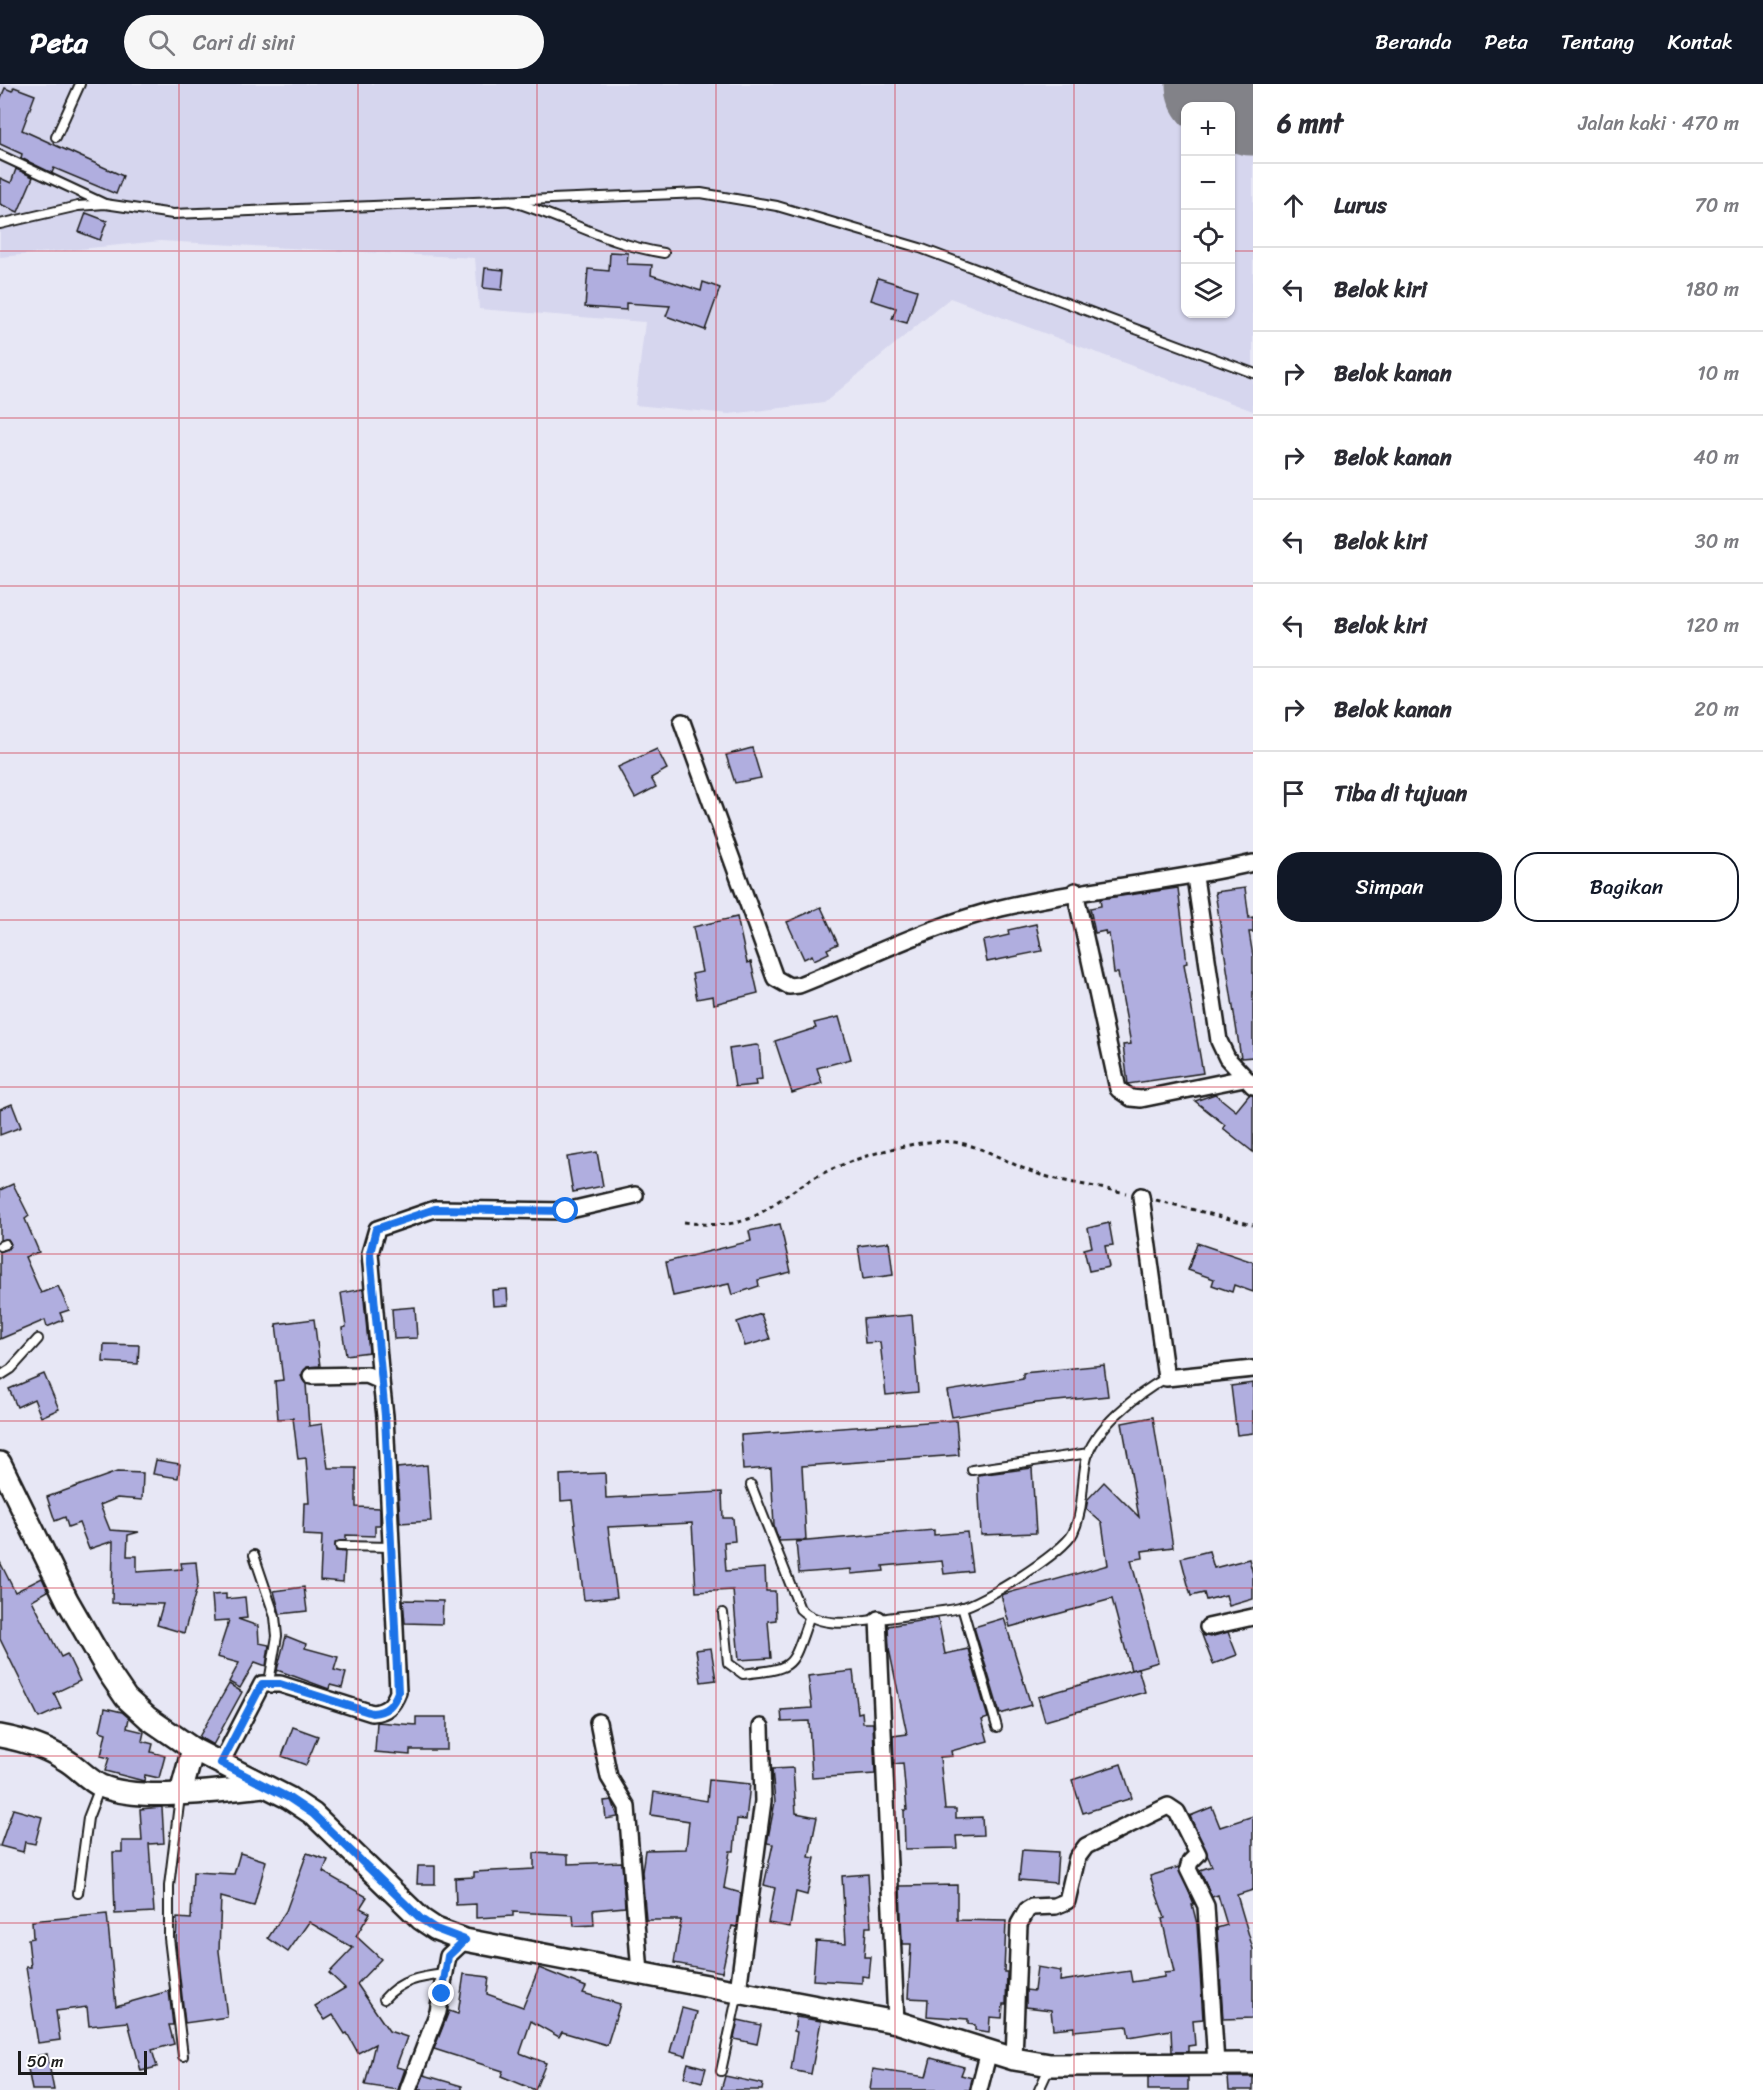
<!DOCTYPE html>
<html lang="id">
<meta charset="utf-8">
<style>
:root{--surface:#fff;--page:#f7f7f7;--text:#2b2b33;--muted:#7c7c81;--line:#e1e1e2;--accent:#111827}
body{margin:0;font-family:Sriracha,sans-serif;background:var(--page);color:var(--text)}
.controls{position:absolute;right:18px;top:18px;display:grid;overflow:hidden;border-radius:12px;box-shadow:0 2px 4px #0004}
.controls button{width:54px;height:54px;display:grid;place-items:center;padding:0;border:0;border-bottom:2px solid var(--line);background:var(--surface);color:var(--text);font:30px sans-serif}
.scale{position:absolute;left:18px;bottom:15px;width:129px;box-sizing:border-box;padding-left:6px;border:3px solid #1c1c1c;border-top:0;font-size:16px;line-height:21px;white-space:nowrap;color:#1c1c1c;-webkit-text-stroke:4px #fff;paint-order:stroke}
.stop{position:absolute;width:18px;height:18px;margin:-14px;border:4px solid #1a73e8;border-radius:50%;background:#fff}
.stop.end{background:#1a73e8;border-color:#fff;box-shadow:0 2px 6px #0008}
.list{margin:0;padding:0;list-style:none}
h2{display:flex;justify-content:space-between;align-items:center;height:78px;margin:0;padding:0 24px;font-size:26px}
h2 small{font-size:20px;font-weight:400;color:var(--muted)}
.list li{display:grid;grid-template-columns:39px 1fr auto;gap:18px;align-items:center;box-sizing:border-box;height:84px;padding:0 24px;border-top:2px solid var(--line)}
.list b{display:block;font-size:22px;white-space:nowrap}
.list em{font-size:20px;font-style:normal;color:var(--muted)}
.actions{display:flex;gap:12px;padding:18px 24px}
.actions a{flex:1;padding:14px 0;border:2px solid var(--accent);border-radius:24px;text-align:center;font-size:21px;color:var(--accent)}
.actions .main{background:var(--accent);color:#fff}
.icon{flex:none;width:33px;height:33px;fill:none;stroke:currentColor;stroke-width:2;stroke-linecap:round;stroke-linejoin:round}
.map{position:relative;flex:none;width:1253px;height:2006px;overflow:hidden}
header{display:flex;align-items:center;gap:36px;box-sizing:border-box;height:84px;padding:0 30px;background:var(--accent);color:#fff}
header strong{font-size:28px}
nav{display:flex;gap:33px;margin-inline-start:auto;font-size:21px}
.search{width:420px;height:54px;background:var(--page);display:flex;align-items:center;gap:15px;box-sizing:border-box;padding:0 21px;border-radius:33px;color:var(--muted);font-size:22px}
main{display:flex}
aside{flex:1;background:var(--surface)}
.map>svg:first-child{display:block}
.built{fill:#d6d6ee;fill-rule:evenodd}
.lines{fill:none;stroke-linecap:round;stroke-linejoin:round}
.runway{stroke:#828288;stroke-width:117}
.building{fill:#b0aedf;stroke:#1c1c1c;stroke-width:1.5}
.lane-casing{stroke:#1c1c1c;stroke-width:12}
.street-casing{stroke:#1c1c1c;stroke-width:20}
.secondary-casing{stroke:#1c1c1c;stroke-width:26}
.path{stroke:#1c1c1c;stroke-width:3;stroke-dasharray:4.5 4.5;stroke-linecap:butt}
.lane{stroke:#fff;stroke-width:8}
.street{stroke:#fff;stroke-width:15}
.secondary{stroke:#fff;stroke-width:21}
.route{stroke:#1a73e8;stroke-width:8}
.grid{fill:none;stroke:#d1495b;stroke-width:1.5;stroke-opacity:0.55}
</style>
<header>
<strong>Peta</strong>
<div class="search"><svg class="icon" aria-label="search" viewBox="0 0 24 24"><circle cx="10" cy="10" r="6"/><path d="M15 15l6 6"/></svg>Cari di sini</div>
<nav><a>Beranda</a><a>Peta</a><a>Tentang</a><a>Kontak</a></nav>
</header>
<main>
<div class="map">
<svg width="1253" height="2006" viewBox="0 0 1253 2006">
<rect width="100%" height="100%" fill="#e7e7f5"/>
<filter id="ink" filterUnits="userSpaceOnUse"><feTurbulence type="fractalNoise" baseFrequency=".0167" numOctaves="2"/><feDisplacementMap in="SourceGraphic" scale="12" xChannelSelector="R" yChannelSelector="G"/><feConvolveMatrix kernelMatrix="1 2 1 2 8 2 1 2 1" color-interpolation-filters="sRGB"/></filter>
<g filter="url(#ink)">
<path class="built" d="M0,0H1253V327L950,214L824,319L729,330L635,321L645,238L479,225L475,174L160,157L0,173ZM1186,22H1230V230H1186Z"/>
<g class="lines">
<polyline class="runway" points="1224,0 1253,13"/>
</g>
<g class="building">
<polygon points="14,3 35,11 22,46 123,92 116,110 54,84 52,89 21,74 22,70 0,60 0,16 5,4 12,7"/>
<polygon points="16,85 33,93 18,128 0,120 0,94 11,99"/>
<polygon points="86,129 107,137 100,156 79,148"/>
<polygon points="610,168 628,169 627,180 652,181 651,191 701,207 703,198 720,204 705,246 666,232 670,222 626,219 626,226 585,223 588,185 609,187"/>
<polygon points="485,184 504,186 502,206 483,204"/>
<polygon points="878,194 917,206 907,239 892,235 896,224 871,216"/>
<polygon points="752,664 761,694 735,699 726,671"/>
<polygon points="657,665 667,685 651,694 656,703 635,714 618,683"/>
<polygon points="1178,804 1187,879 1184,880 1203,989 1128,1000 1123,961 1131,960 1118,889 1114,889 1109,850 1106,851 1105,847 1095,849 1090,824 1101,822 1100,815"/>
<polygon points="1245,804 1249,834 1253,833 1253,848 1249,848 1253,872 1253,973 1241,974 1215,808"/>
<polygon points="821,823 838,860 827,865 829,869 814,876 812,871 804,875 787,838"/>
<polygon points="737,833 747,879 751,878 758,909 714,920 713,912 697,915 692,890 702,888 693,843"/>
<polygon points="1036,840 1042,867 987,878 983,857 1009,851 1008,846"/>
<polygon points="839,933 851,975 817,984 822,999 792,1009 775,957 816,944 814,939"/>
<polygon points="756,961 759,962 762,995 755,996 756,1001 735,1003 729,965"/>
<polygon points="1215,1010 1236,1027 1249,1011 1253,1011 1253,1068 1223,1044 1225,1041 1195,1017"/>
<polygon points="12,1020 21,1043 0,1051 0,1025"/>
<polygon points="597,1068 603,1102 573,1108 567,1073"/>
<polygon points="13,1100 29,1132 25,1135 39,1168 25,1173 41,1209 58,1202 69,1226 60,1229 63,1236 47,1243 45,1236 0,1255 0,1168 8,1165 11,1160 8,1155 0,1156 0,1106"/>
<polygon points="1109,1139 1113,1161 1105,1162 1109,1183 1089,1187 1084,1165 1092,1163 1088,1144"/>
<polygon points="780,1140 791,1188 758,1196 759,1202 732,1211 729,1200 673,1212 666,1178 751,1157 749,1147"/>
<polygon points="889,1158 893,1191 863,1195 858,1162"/>
<polygon points="1197,1159 1253,1178 1253,1208 1234,1201 1232,1208 1212,1201 1214,1195 1188,1186"/>
<polygon points="363,1205 369,1268 346,1271 342,1244 346,1243 341,1209"/>
<polygon points="507,1205 508,1221 493,1222 492,1206"/>
<polygon points="415,1223 417,1254 394,1255 392,1225"/>
<polygon points="761,1230 770,1255 745,1262 737,1238"/>
<polygon points="912,1231 918,1308 886,1311 880,1258 865,1259 863,1235"/>
<polygon points="314,1235 320,1282 307,1283 301,1292 306,1300 309,1342 322,1340 328,1384 356,1384 356,1423 380,1424 380,1441 375,1441 375,1452 346,1451 346,1456 335,1459 336,1467 345,1468 343,1498 320,1496 322,1452 303,1451 304,1419 309,1419 306,1374 298,1375 293,1334 278,1335 275,1297 283,1296 276,1240"/>
<polygon points="104,1260 139,1261 138,1280 103,1278"/>
<polygon points="1104,1281 1108,1312 1036,1319 952,1333 947,1307 1023,1295 1023,1289"/>
<polygon points="44,1290 59,1325 41,1333 34,1315 17,1323 9,1305"/>
<polygon points="1253,1299 1253,1349 1237,1351 1231,1302"/>
<polygon points="1153,1333 1173,1463 1142,1467 1143,1474 1131,1476 1158,1578 1131,1586 1112,1515 1010,1543 1001,1511 1108,1481 1102,1439 1086,1425 1088,1415 1104,1398 1139,1433 1122,1339"/>
<polygon points="956,1336 959,1371 802,1382 806,1456 779,1457 774,1442 771,1384 743,1386 741,1351"/>
<polygon points="156,1376 180,1380 178,1394 153,1390"/>
<polygon points="427,1381 431,1437 400,1439 397,1384"/>
<polygon points="1032,1384 1036,1449 981,1451 978,1391"/>
<polygon points="117,1388 143,1389 142,1416 117,1414 100,1421 110,1446 139,1448 128,1451 127,1472 137,1472 137,1488 182,1485 181,1479 196,1478 198,1500 184,1549 157,1541 163,1520 112,1519 113,1457 89,1465 79,1439 68,1443 65,1433 55,1437 47,1413"/>
<polygon points="605,1389 606,1414 722,1408 723,1434 733,1434 735,1457 724,1458 726,1487 765,1484 766,1507 775,1507 776,1536 768,1537 771,1574 739,1576 733,1506 696,1508 692,1439 608,1443 617,1513 584,1516 572,1416 561,1417 560,1391"/>
<polygon points="934,1446 934,1451 967,1448 972,1487 944,1490 942,1477 883,1482 884,1487 851,1490 851,1485 799,1489 796,1458"/>
<polygon points="1209,1467 1214,1484 1249,1475 1253,1490 1253,1515 1229,1522 1226,1511 1206,1516 1204,1509 1191,1512 1181,1474"/>
<polygon points="0,1478 15,1508 42,1494 48,1507 32,1516 61,1573 67,1570 80,1597 54,1609 61,1624 39,1634 0,1555"/>
<polygon points="304,1503 307,1527 280,1530 274,1507"/>
<polygon points="226,1510 226,1515 245,1513 247,1534 238,1535 258,1542 259,1559 269,1561 266,1582 255,1578 240,1604 229,1598 239,1579 217,1573 229,1536 214,1537 212,1511"/>
<polygon points="403,1516 443,1517 442,1540 405,1539"/>
<polygon points="938,1534 945,1570 968,1565 988,1634 982,1636 988,1657 951,1667 952,1672 940,1673 945,1725 956,1725 956,1734 982,1733 983,1751 956,1752 957,1764 905,1765 904,1726 907,1726 903,1679 894,1680 893,1652 907,1650 889,1565 888,1542"/>
<polygon points="1004,1534 1031,1621 1000,1630 974,1543"/>
<polygon points="1228,1548 1237,1571 1213,1580 1202,1551 1210,1553"/>
<polygon points="286,1552 306,1560 305,1564 338,1573 334,1586 346,1589 342,1604 330,1601 329,1605 277,1586"/>
<polygon points="711,1564 716,1596 701,1598 696,1566"/>
<polygon points="1138,1584 1145,1608 1045,1637 1038,1613"/>
<polygon points="853,1587 858,1629 862,1628 863,1639 873,1639 875,1690 812,1694 809,1637 782,1638 781,1626 812,1624 808,1592"/>
<polygon points="229,1600 242,1608 213,1661 199,1653"/>
<polygon points="105,1624 122,1628 129,1634 127,1644 144,1648 142,1657 153,1660 151,1668 165,1672 159,1694 145,1691 144,1697 105,1687 109,1674 101,1672 106,1649 100,1647"/>
<polygon points="416,1633 447,1633 447,1666 410,1666 410,1671 375,1668 377,1638 416,1641"/>
<polygon points="293,1643 318,1652 306,1681 282,1672"/>
<polygon points="1121,1680 1132,1714 1083,1729 1072,1696"/>
<polygon points="793,1684 796,1729 817,1733 809,1773 815,1774 807,1811 796,1808 790,1843 768,1839 775,1804 764,1801 773,1760 767,1759 775,1718 772,1685"/>
<polygon points="709,1696 750,1700 746,1736 737,1735 734,1767 730,1767 724,1804 741,1809 737,1843 732,1842 722,1888 674,1879 681,1836 646,1836 642,1788 645,1766 686,1765 689,1737 651,1731 654,1708 707,1717"/>
<polygon points="612,1716 618,1733 606,1735 604,1717"/>
<polygon points="162,1723 164,1759 149,1760 154,1828 115,1830 113,1768 122,1768 122,1757 142,1757 140,1725"/>
<polygon points="1212,1723 1220,1743 1253,1732 1253,1806 1237,1811 1253,1865 1253,1934 1223,1935 1217,1844 1227,1841 1218,1811 1212,1813 1200,1786 1212,1782 1190,1732"/>
<polygon points="13,1725 42,1733 35,1760 25,1758 23,1768 0,1762"/>
<polygon points="1022,1766 1058,1768 1056,1799 1019,1796"/>
<polygon points="240,1769 266,1777 254,1822 221,1813 219,1867 227,1933 185,1939 176,1859 177,1834 191,1835 193,1788 234,1790"/>
<polygon points="307,1769 328,1776 323,1788 367,1813 360,1824 370,1829 356,1852 381,1875 357,1900 389,1947 407,1953 396,1983 405,1985 398,2006 365,2001 375,1960 358,1969 347,1949 345,1950 333,1931 325,1936 315,1922 345,1904 329,1889 353,1864 309,1838 288,1868 268,1854 286,1827"/>
<polygon points="534,1769 568,1771 568,1780 622,1778 625,1823 593,1826 594,1841 574,1842 573,1831 513,1828 513,1832 476,1834 476,1820 456,1821 455,1794 474,1793 474,1788 534,1785"/>
<polygon points="418,1782 435,1782 435,1800 417,1800"/>
<polygon points="1179,1783 1194,1820 1192,1820 1197,1840 1203,1935 1193,1936 1195,1961 1188,1962 1188,1968 1172,1968 1171,1946 1129,1953 1127,1942 1074,1947 1074,1943 1053,1945 1051,1926 1026,1923 1026,1906 1034,1907 1037,1883 1061,1887 1060,1897 1130,1887 1132,1898 1164,1893 1164,1889 1174,1888 1162,1835 1165,1834 1150,1792"/>
<polygon points="868,1790 871,1843 866,1843 864,1873 871,1873 869,1893 862,1892 862,1899 813,1896 816,1857 846,1859 842,1792"/>
<polygon points="957,1801 957,1836 1006,1837 1004,1888 1007,1888 1006,1920 1003,1920 1002,1934 990,1933 989,1948 975,1946 975,1941 968,1940 968,1935 927,1932 928,1915 908,1914 911,1860 902,1860 900,1802"/>
<polygon points="107,1830 116,1922 169,1907 173,1941 169,1941 174,1960 152,1966 157,1983 141,1987 128,1938 89,1942 87,1923 56,1927 60,1956 38,1959 26,1883 31,1883 28,1855 33,1854 32,1837"/>
<polygon points="539,1884 586,1903 583,1909 620,1920 607,1961 562,1948 559,1953 531,1937 520,1969 546,1979 535,2006 501,1992 503,1987 434,1965 449,1927 458,1930 464,1890 489,1893 487,1910 523,1923"/>
<polygon points="682,1924 697,1928 686,1972 670,1968"/>
<polygon points="796,1933 821,1937 811,1990 791,1986 797,1948 794,1947"/>
<polygon points="738,1936 761,1941 757,1960 734,1955"/>
<polygon points="47,1970 54,2006 32,2006 26,1974"/>
<polygon points="931,1974 964,1983 961,1991 972,1994 970,2006 870,2006 873,1985 926,1993"/>
<polygon points="688,1979 706,1984 702,1998 684,1993"/>
<polygon points="424,1991 462,2002 462,2006 418,2006"/>
<polygon points="725,1992 763,2000 762,2006 721,2006"/>
<rect x="1148" y="1993" width="40" height="13"/>
<polygon points="1228,1993 1253,1993 1253,2006 1229,2006"/>
</g>
<g class="lines">
<defs>
<g id="lane">
<polyline points="56,53 80,0"/>
<polyline points="0,71 105,120"/>
<path d="M510,117C565,133 606,160 664,169"/>
<polyline points="0,140 78,122 105,120 173,130 701,109 777,122 920,164 1253,289"/>
<polyline points="0,1162 5,1160"/>
<polyline points="0,1292 11,1285 38,1255"/>
<polyline points="972,1386 1089,1369"/>
<path d="M751,1401L800,1525C822,1546 859,1538 887,1534C911,1530 936,1529 960,1524C983,1519 1063,1469 1073,1449C1084,1426 1081,1402 1086,1377C1092,1345 1139,1309 1166,1294"/>
<polyline points="340,1462 392,1463"/>
<polyline points="254,1471 275,1533 277,1552 269,1598"/>
<polyline points="962,1523 997,1643"/>
<path d="M723,1529L728,1579L743,1590C797,1584 791,1584 809,1534"/>
<polyline points="180,1712 169,1802 169,1854 183,1972"/>
<polyline points="78,1809 88,1734 100,1703"/>
<path d="M384,1915C400,1896 420,1893 444,1890"/>
<polyline points="721,1987 738,1909"/>
<polyline points="1039,2006 1050,1982"/>
</g>
<g id="street">
<path d="M682,638L775,894L789,902L799,901C865,875 932,841 1001,824C1084,804 1169,799 1253,779"/>
<polyline points="1195,793 1219,957 1227,974 1253,1002"/>
<polyline points="1075,807 1118,1005 1131,1014 1141,1015 1244,994"/>
<polyline points="1141,1112 1166,1294 1253,1285"/>
<polyline points="381,1297 370,1169 377,1145 435,1125 566,1127 635,1111"/>
<polyline points="878,1535 896,1938"/>
<polyline points="1208,1543 1253,1533"/>
<polyline points="598,1638 609,1693 627,1723 640,1889"/>
<path d="M221,1679L262,1600H280L372,1629C387,1628 393,1621 398,1608L385,1332L381,1297L367,1291L311,1292"/>
<polyline points="738,1907 763,1717 761,1643"/>
<polyline points="1014,1975 1019,1840 1027,1826 1032,1823 1055,1822 1067,1817 1077,1774 1086,1762 1168,1722 1177,1728 1198,1770 1190,1778 1188,1785 1206,1822 1216,1980"/>
<polyline points="408,2006 438,1928 448,1872 465,1856"/>
<polyline points="979,2006 989,1967"/>
</g>
<g id="secondary">
<polyline points="0,1379 67,1516 109,1589 126,1614 148,1634 193,1665 289,1714 313,1730 421,1835 436,1845 465,1856 896,1938 1014,1975 1050,1981 1253,1980"/>
<path d="M0,1652C22,1656 45,1663 64,1675C77,1682 88,1696 101,1702C143,1719 221,1706 265,1702"/>
<polyline points="181,1709 193,1665"/>
</g>
</defs>
<use href="#lane" class="lane-casing"/>
<use href="#street" class="street-casing"/>
<use href="#secondary" class="secondary-casing"/>
<g class="path">
<polyline points="1156,1116 1253,1141"/>
<path d="M684,1138C756,1148 757,1127 812,1095C844,1077 893,1062 929,1058C976,1053 1000,1078 1041,1091C1069,1099 1098,1103 1126,1109"/>
</g>
<use href="#lane" class="lane"/>
<use href="#street" class="street"/>
<use href="#secondary" class="secondary"/>
</g>
</g>
<g class="lines" filter="url(#ink)">
<path class="route" d="M442,1910L448,1872L465,1856L436,1845L421,1835L313,1730L289,1714L221,1679L262,1600H280L372,1629C387,1628 393,1621 398,1608L385,1332L370,1169L376,1145L435,1125L566,1127"/>
</g>
<path class="grid" d="M179,0V2006M358,0V2006M537,0V2006M716,0V2006M895,0V2006M1074,0V2006M0,167H1186M1230,167H1253M0,334H1253M0,502H1253M0,669H1253M0,836H1253M0,1003H1253M0,1170H1253M0,1337H1253M0,1504H1253M0,1672H1253M0,1839H1253"/>
</svg>
<div class="controls">
<button>+</button>
<button>−</button>
<button><svg class="icon" aria-label="locate" viewBox="0 0 24 24"><circle cx="12" cy="12" r="6"/><path d="M12 2v4M12 18v4M2 12h4M18 12h4"/></svg></button>
<button><svg class="icon" aria-label="layers" viewBox="0 0 24 24"><path d="M12 4l9 5-9 5-9-5zM3 14l9 5 9-5"/></svg></button>
</div>
<div class="scale">50 m</div>
<div class="stop" style="left:566px;top:1127px"></div>
<div class="stop end" style="left:442px;top:1910px"></div>
</div>
<aside>
<h2>6 mnt<small>Jalan kaki · 470 m</small></h2>
<ul class="list">
<li><svg class="icon" aria-label="ahead" viewBox="0 0 24 24"><path d="M12 20V5M6 11l6-6 6 6"/></svg><div><b>Lurus</b></div><em>70 m</em></li>
<li><svg class="icon" aria-label="left" viewBox="0 0 24 24"><path d="M17 20v-9H6M10 6l-5 5 5 5"/></svg><div><b>Belok kiri</b></div><em>180 m</em></li>
<li><svg class="icon" aria-label="right" viewBox="0 0 24 24"><path d="M7 20v-9h11M14 6l5 5-5 5"/></svg><div><b>Belok kanan</b></div><em>10 m</em></li>
<li><svg class="icon" aria-label="right" viewBox="0 0 24 24"><path d="M7 20v-9h11M14 6l5 5-5 5"/></svg><div><b>Belok kanan</b></div><em>40 m</em></li>
<li><svg class="icon" aria-label="left" viewBox="0 0 24 24"><path d="M17 20v-9H6M10 6l-5 5 5 5"/></svg><div><b>Belok kiri</b></div><em>30 m</em></li>
<li><svg class="icon" aria-label="left" viewBox="0 0 24 24"><path d="M17 20v-9H6M10 6l-5 5 5 5"/></svg><div><b>Belok kiri</b></div><em>120 m</em></li>
<li><svg class="icon" aria-label="right" viewBox="0 0 24 24"><path d="M7 20v-9h11M14 6l5 5-5 5"/></svg><div><b>Belok kanan</b></div><em>20 m</em></li>
<li><svg class="icon" aria-label="arrive" viewBox="0 0 24 24"><path d="M6 21V4h12l-3 4 3 4H6"/></svg><div><b>Tiba di tujuan</b></div></li>
</ul>
<div class="actions"><a class="main">Simpan</a><a>Bagikan</a></div>
</aside>
</main>
